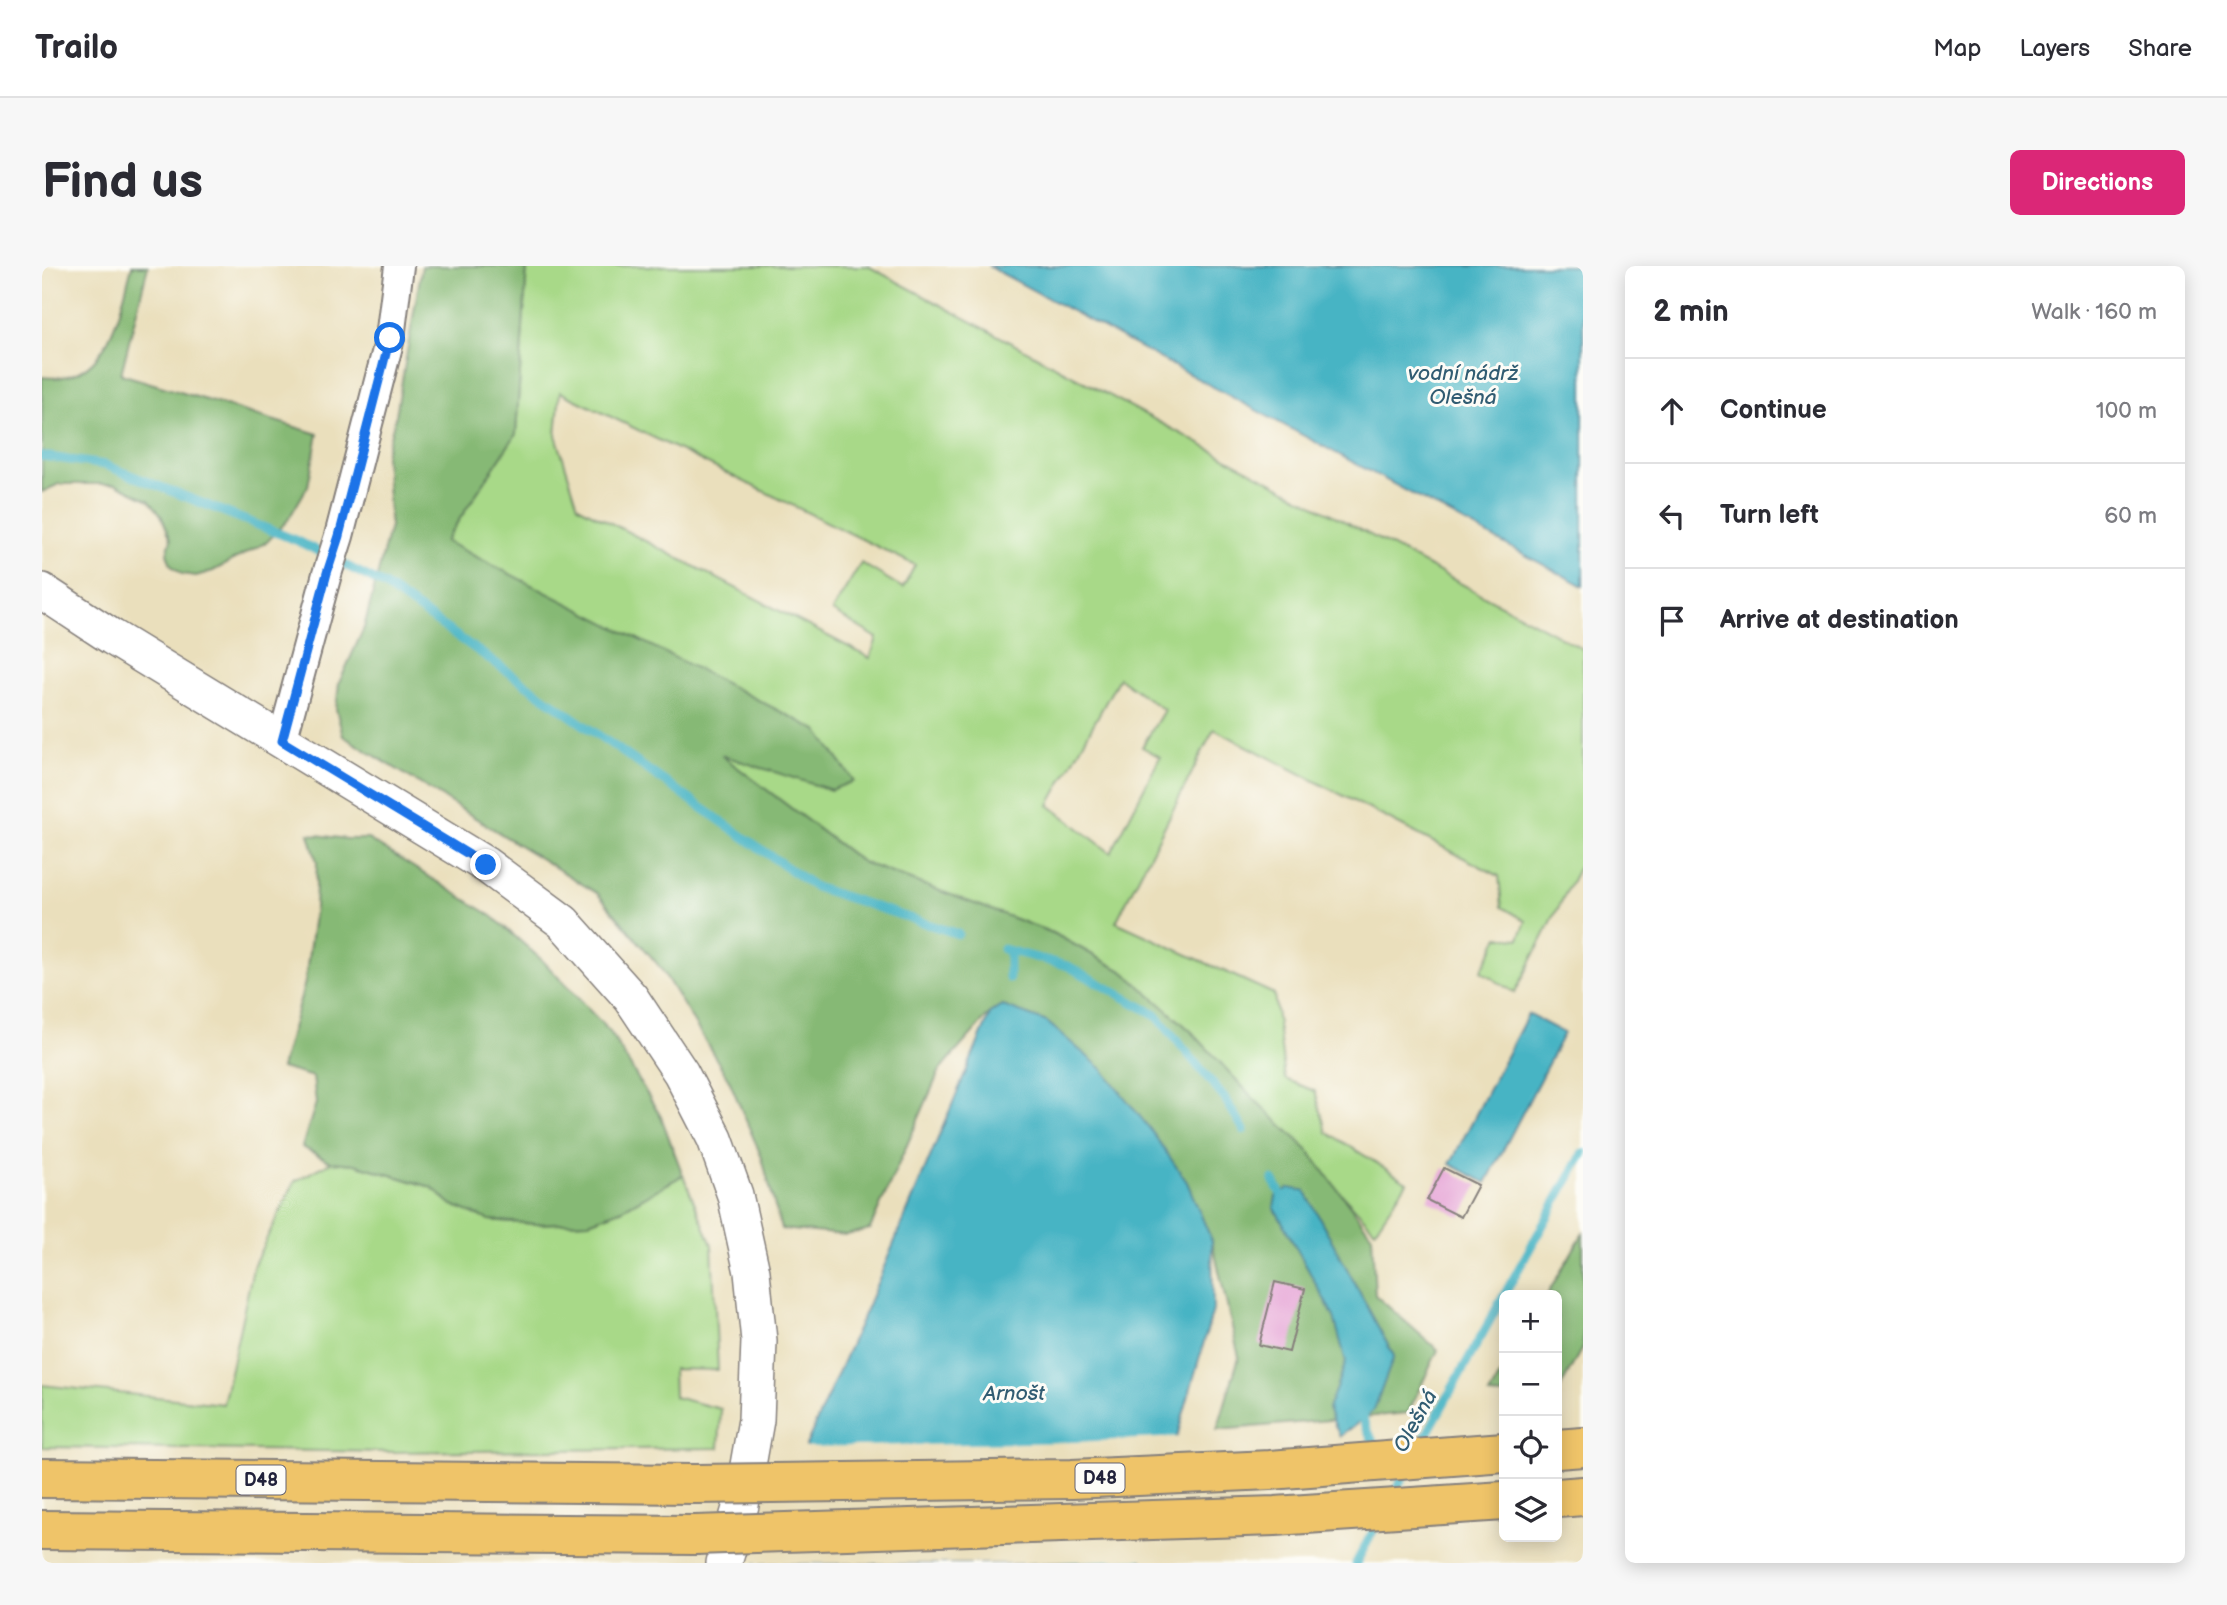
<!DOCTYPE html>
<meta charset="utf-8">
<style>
:root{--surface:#fff;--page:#f7f7f7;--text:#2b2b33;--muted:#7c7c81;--line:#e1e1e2;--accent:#db2777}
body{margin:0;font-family:"Balsamiq Sans",sans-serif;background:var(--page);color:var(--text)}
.controls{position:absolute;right:21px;bottom:21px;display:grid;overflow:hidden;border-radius:10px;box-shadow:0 4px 18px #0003}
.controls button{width:63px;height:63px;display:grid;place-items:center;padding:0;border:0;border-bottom:2px solid var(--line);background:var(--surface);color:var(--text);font:35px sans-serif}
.stop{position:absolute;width:21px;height:21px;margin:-16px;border:5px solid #1a73e8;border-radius:50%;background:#fff}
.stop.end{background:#1a73e8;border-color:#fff;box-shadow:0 2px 7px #0008}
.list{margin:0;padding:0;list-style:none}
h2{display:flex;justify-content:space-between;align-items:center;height:91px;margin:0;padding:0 28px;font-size:30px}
h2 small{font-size:23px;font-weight:400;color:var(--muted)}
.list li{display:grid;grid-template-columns:46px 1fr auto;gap:21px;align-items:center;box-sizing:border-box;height:105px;padding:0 28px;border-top:2px solid var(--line)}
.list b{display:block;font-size:26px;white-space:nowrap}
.list em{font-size:23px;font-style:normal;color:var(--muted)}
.icon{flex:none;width:38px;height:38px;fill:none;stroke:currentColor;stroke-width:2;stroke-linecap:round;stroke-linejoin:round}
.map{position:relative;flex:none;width:1541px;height:1297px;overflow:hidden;border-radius:10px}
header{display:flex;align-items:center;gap:42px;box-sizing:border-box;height:98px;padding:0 35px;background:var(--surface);border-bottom:2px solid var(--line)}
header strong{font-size:33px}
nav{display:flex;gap:38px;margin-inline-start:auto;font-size:24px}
.intro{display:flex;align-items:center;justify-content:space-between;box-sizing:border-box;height:168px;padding:0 42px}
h1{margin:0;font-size:49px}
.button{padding:18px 32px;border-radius:10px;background:var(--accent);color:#fff;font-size:24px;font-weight:700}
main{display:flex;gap:42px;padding:0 42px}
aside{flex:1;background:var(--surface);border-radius:10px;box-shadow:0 4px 18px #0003}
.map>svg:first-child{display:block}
.green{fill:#a8d988;stroke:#657e62;stroke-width:2;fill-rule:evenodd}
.forest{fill:#86b974;stroke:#546e58;stroke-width:2}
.water{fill:#47b4c4;stroke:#346b80;stroke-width:2}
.pier{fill:#eadfbc}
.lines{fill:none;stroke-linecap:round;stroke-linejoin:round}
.stream{stroke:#47b4c4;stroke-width:9}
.building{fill:#e49ed4}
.minor-casing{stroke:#86807c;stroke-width:32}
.tertiary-casing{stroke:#86807c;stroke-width:38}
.motorway-casing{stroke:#86807c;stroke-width:42}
.minor{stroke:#fff;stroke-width:28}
.tertiary{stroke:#fff;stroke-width:35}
.motorway{stroke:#efc469;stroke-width:38}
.motorway-bridge-casing{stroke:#86807c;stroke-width:42;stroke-linecap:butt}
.motorway-bridge{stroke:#efc469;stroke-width:38}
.route{stroke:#1a73e8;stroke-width:9}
.labels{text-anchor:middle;stroke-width:6;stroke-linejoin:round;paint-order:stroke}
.shield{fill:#fdfcf7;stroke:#646373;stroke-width:2}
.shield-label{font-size:18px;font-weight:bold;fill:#22223b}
.water-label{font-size:21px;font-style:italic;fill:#315c72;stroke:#fdfcf7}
</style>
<header>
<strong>Trailo</strong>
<nav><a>Map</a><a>Layers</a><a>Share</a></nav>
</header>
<div class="intro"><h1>Find us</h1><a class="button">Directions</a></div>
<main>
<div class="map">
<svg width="1541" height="1297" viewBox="0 0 1541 1297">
<rect width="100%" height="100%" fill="#fdfcf7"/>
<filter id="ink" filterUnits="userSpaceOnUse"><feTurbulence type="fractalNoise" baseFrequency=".0143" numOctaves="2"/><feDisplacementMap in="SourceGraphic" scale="14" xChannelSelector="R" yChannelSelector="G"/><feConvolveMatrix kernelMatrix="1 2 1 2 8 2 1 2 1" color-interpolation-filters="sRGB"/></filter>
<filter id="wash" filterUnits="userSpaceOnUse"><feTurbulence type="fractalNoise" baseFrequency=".00686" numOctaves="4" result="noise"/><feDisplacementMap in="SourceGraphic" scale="28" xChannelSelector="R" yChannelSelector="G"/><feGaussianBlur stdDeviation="1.57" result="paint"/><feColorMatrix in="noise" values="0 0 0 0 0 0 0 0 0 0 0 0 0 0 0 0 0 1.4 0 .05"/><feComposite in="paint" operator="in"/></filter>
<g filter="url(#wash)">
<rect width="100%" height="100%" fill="#eadfbc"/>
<g class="green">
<path d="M485,0H826L1541,383V593L1473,727L1439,705L1457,671L1477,673L1484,655L1460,641L1457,610L1172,463L1074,656L1232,728L1243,813L1273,825L1285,866L1365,916L1333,964L1150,767L1082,706L1011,667L820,596L676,487L789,524L403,275L474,168ZM518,126L873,299L861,322L819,297L790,345L835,372L828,392L536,240L514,169ZM1077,412L1122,444L1100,481L1118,491L1069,587L1007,539Z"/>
<polygon points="289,896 313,898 389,921 410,939 447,954 493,958 547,956 581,943 641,909 670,979 676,1104 631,1103 632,1131 679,1143 677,1182 353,1186 0,1181 0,1119 181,1138 212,998 253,915"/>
</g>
<g class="forest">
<path d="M90,0H106L79,108L276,168L266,220L246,254L225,276L171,305L154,310L140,308L129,299L125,287L129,273L119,249L107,234L74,218H17L0,226V111C66,120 77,47 90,0Z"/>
<polygon points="380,0 485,0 474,168 403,275 775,464 812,515 789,524 679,489 820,596 1011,667 1082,706 1150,766 1212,833 1266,884 1330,969 1333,1029 1396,1084 1366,1147 1175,1164 1197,1091 1170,975 961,740 949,746 898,804 828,963 805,969 739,963 720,892 687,814 618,701 556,628 301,470 294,443 297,417 322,362 348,260 343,189 354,149"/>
<polygon points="267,568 305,573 326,573 450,650 501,695 568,766 619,851 641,909 581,943 547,956 493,958 447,954 410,939 389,921 313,898 289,896 260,881 274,837 271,811 239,802 263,716 273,641 275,596"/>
<polygon points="1541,967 1541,1080 1515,1128 1515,1029 1505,1029"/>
<polygon points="1462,1103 1462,1130 1447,1129"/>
</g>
<g class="water">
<polygon points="946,0 1541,0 1541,320"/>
<polygon points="961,740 1005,756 1060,803 1108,863 1145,916 1170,975 1171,1044 1099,1297 712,1297 826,1039 949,746"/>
<polygon points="1486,748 1522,767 1444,917 1408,898"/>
<polygon points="1247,922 1263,925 1352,1090 1332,1144 1298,1171 1286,1143 1304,1096 1292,1051 1232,941 1234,930"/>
</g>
<polygon class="pier" points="1139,1171 1104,1293 986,1297 709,1297 759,1181 1032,1176"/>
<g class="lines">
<g class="stream">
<polyline points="0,190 63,199 256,275 342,319 773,621 916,668"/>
<polyline points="961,683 1026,700 1114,749 1183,833 1202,864"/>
<polyline points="967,712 967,685"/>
<polyline points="1231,914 1244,937"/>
<polyline points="1323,1143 1321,1153 1335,1185"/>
<polyline points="1377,1182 1541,887"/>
<polyline points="1350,1231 1365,1203"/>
<polyline points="1314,1297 1338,1252"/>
</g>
</g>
<g id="blocks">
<g class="building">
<polygon points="1402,902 1436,919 1419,951 1385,934"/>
<polygon points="1233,1016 1263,1023 1247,1086 1217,1079"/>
</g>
</g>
</g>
<g filter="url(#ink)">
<use href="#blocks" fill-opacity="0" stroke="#86807c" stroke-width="2"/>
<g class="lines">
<defs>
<polyline id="minor" points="240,475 285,308 297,270 348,72 357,0"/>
<polyline id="tertiary" points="0,325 70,371 444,599 521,656 589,732 639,807 673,873 693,929 710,1006 717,1075 714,1154 699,1239 682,1297"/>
<g id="motorway">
<polyline points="1515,1183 1541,1181"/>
<polyline points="0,1212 653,1218"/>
<polyline points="1515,1232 1541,1230"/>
<polyline points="0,1264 653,1269"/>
</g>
</defs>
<use href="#minor" class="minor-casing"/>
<use href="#tertiary" class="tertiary-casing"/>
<use href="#motorway" class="motorway-casing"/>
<use href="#minor" class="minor"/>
<use href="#tertiary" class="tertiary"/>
<use href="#motorway" class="motorway"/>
<defs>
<g id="motorway-bridge">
<polyline points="653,1218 1030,1213 1228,1204 1462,1186"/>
<polyline points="653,1269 1233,1250 1462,1235"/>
</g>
</defs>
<use href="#motorway-bridge" class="motorway-bridge-casing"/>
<use href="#motorway-bridge" class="motorway-bridge"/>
</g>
</g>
<g class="lines" filter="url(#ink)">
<polyline class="route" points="348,72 297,270 285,307 240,475 444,599"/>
</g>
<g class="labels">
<g class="shield">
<rect x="1033.5" y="1197.5" width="49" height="29" rx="5"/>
<rect x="194.5" y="1199.5" width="49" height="29" rx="5"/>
</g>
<g class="shield-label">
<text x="1058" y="1218">D48</text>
<text x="219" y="1220">D48</text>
</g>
<g class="water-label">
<text x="1421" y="114">vodní nádrž<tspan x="1421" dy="24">Olešná</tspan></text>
<text x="972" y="1134">Arnošt</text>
<text transform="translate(1373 1155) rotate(-61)" y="7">Olešná</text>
</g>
</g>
</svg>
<div class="controls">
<button>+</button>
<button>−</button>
<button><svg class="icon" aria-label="locate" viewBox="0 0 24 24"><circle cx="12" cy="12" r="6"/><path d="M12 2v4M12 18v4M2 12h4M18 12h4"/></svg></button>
<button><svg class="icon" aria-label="layers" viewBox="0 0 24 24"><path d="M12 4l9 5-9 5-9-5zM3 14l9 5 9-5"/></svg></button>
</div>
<div class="stop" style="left:348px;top:72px"></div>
<div class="stop end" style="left:444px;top:599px"></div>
</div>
<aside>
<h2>2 min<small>Walk · 160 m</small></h2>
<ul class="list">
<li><svg class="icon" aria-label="ahead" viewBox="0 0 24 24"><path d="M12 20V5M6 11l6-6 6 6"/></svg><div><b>Continue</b></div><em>100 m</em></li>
<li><svg class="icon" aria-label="left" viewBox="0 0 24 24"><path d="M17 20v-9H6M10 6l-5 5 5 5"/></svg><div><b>Turn left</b></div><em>60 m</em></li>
<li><svg class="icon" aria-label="arrive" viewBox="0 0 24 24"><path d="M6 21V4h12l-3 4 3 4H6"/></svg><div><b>Arrive at destination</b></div></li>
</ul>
</aside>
</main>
